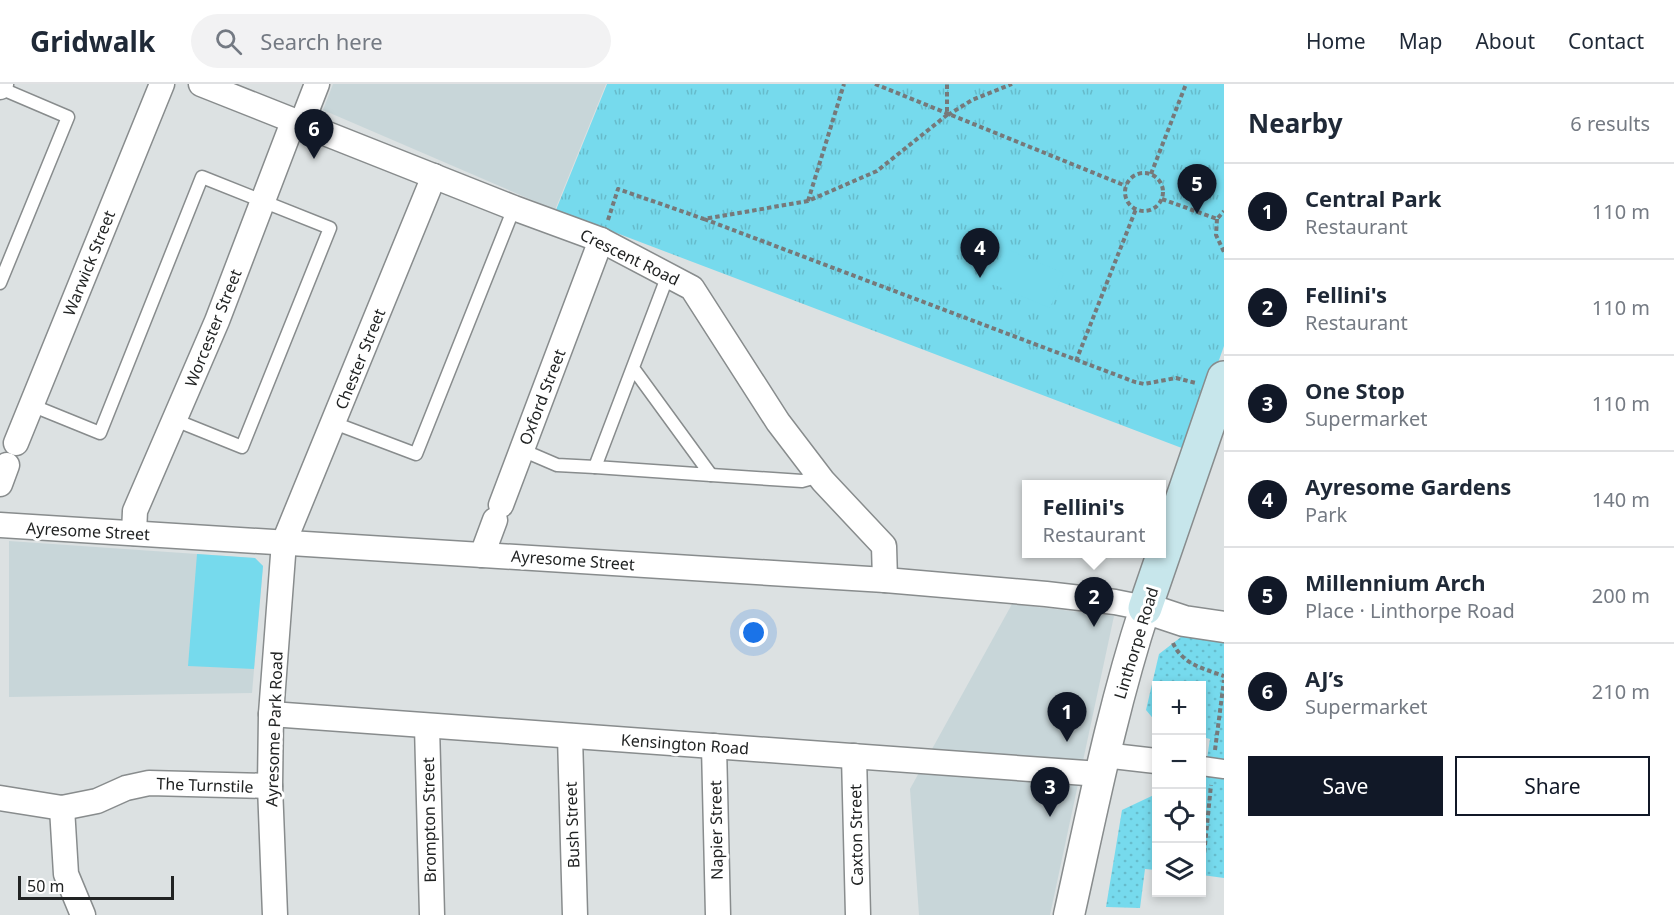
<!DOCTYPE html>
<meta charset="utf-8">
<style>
:root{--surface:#fff;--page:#f2f2f3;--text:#1f2937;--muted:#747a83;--line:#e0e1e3;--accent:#111827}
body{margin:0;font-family:"Noto Sans",sans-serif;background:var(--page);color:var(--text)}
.controls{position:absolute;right:18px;bottom:18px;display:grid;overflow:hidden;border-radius:0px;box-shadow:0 3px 9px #0003}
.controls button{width:54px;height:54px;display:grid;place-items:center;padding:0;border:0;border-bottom:2px solid var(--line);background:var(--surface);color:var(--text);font:30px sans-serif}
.scale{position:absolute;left:18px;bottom:15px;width:156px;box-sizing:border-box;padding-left:6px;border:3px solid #212323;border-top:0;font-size:16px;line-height:21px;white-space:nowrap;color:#212323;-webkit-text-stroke:4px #fff;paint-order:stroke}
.you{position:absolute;left:754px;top:549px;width:21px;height:21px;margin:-15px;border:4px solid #fff;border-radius:50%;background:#1a73e8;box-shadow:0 0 0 9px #1a73e833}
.badge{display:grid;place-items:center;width:39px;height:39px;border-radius:50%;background:var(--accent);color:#fff;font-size:20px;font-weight:700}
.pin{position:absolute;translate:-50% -50px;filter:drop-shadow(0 2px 3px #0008)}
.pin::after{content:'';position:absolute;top:32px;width:21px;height:18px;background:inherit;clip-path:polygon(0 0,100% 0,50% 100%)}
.popup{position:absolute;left:1022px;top:396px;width:144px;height:78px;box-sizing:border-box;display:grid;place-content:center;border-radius:0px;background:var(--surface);filter:drop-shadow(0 2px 4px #0005);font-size:20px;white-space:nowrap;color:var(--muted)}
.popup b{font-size:22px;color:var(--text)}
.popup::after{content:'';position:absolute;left:50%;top:100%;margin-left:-12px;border:12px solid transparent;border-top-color:var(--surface)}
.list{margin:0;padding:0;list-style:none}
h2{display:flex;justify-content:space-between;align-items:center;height:78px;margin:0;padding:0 24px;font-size:26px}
h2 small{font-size:20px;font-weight:400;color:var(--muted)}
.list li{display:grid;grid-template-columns:39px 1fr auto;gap:18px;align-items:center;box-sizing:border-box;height:96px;padding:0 24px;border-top:2px solid var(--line)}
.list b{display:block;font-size:22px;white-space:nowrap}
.list p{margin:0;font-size:20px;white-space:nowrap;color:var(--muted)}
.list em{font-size:20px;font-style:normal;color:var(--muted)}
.actions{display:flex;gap:12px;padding:18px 24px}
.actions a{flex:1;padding:14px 0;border:2px solid var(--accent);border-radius:0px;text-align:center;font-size:21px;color:var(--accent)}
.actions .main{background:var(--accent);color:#fff}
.icon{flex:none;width:33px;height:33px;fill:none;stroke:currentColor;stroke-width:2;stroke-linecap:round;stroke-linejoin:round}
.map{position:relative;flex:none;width:1224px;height:831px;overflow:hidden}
header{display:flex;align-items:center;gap:36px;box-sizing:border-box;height:84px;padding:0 30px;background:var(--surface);border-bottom:2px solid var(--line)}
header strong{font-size:28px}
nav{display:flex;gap:33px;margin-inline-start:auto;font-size:21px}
.search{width:420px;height:54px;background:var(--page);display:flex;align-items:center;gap:15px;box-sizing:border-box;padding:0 21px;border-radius:33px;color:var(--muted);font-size:22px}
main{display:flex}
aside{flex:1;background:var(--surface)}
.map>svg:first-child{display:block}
.built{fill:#c8d6d9}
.grass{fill:url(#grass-tufts)}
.garden{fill:url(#garden-dots)}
.pitch{fill:#76daed}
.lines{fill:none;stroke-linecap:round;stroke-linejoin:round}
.service-casing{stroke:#888c8d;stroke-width:15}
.pedestrian-casing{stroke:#888c8d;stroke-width:21}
.minor-casing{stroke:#888c8d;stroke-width:27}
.tertiary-casing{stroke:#888c8d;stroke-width:33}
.secondary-casing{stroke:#888c8d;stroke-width:36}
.path{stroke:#76797a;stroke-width:4;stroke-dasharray:4.5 3;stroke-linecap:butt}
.service{stroke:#fff;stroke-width:12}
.pedestrian{stroke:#fff;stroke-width:18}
.minor{stroke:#fff;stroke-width:24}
.tertiary{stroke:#fff;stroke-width:30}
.secondary{stroke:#c7e6eb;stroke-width:33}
.labels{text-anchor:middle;stroke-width:6;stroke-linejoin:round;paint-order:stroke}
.street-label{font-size:16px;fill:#212323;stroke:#fff}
</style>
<header>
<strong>Gridwalk</strong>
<div class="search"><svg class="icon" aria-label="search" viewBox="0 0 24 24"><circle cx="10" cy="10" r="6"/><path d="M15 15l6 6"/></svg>Search here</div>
<nav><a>Home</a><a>Map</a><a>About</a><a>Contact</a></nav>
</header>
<main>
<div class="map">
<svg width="1224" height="831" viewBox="0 0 1224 831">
<defs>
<pattern id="grass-tufts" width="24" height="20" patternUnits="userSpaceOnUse" patternTransform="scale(1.5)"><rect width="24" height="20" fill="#76daed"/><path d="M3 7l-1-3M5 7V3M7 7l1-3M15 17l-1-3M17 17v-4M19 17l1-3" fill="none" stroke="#66bbcb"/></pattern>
<pattern id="garden-dots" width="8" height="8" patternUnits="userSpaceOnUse" patternTransform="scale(1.5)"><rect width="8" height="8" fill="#76daed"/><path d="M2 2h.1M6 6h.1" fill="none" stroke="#66bbcb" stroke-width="1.8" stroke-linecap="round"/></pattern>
</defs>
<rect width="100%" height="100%" fill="#dce1e2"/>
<g class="built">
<polygon points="333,0 606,0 555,126 323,26"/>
<polygon points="9,457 255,474 263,482 252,609 9,613"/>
<polygon points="1012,520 1114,532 1050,831 919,831 910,705"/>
</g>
<polygon class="grass" points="607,0 1224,0 1224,262 1187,366 556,126"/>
<g class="garden">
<polygon points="1185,550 1224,555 1224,794 1202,791 1202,707 1210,655 1202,653 1202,602 1156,602 1156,638 1146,626 1159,570"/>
<polygon points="1156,710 1156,786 1145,785 1140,824 1106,823 1122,726"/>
</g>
<g class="pitch">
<polygon points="1004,164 1064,189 1050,224 990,199"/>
<polygon points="197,470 255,474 263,482 254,585 188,582"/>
</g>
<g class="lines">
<defs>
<g id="service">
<polyline points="0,4 68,33 0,199"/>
<polyline points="633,284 711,391 595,383 668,191"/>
<polyline points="31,321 100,349 202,93 330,144 242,363 175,336"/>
<polyline points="334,339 416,370 514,124"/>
<polyline points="522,366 557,381 595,383"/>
<polyline points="711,391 802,397 820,392"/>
</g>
<polyline id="pedestrian" points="1202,682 1224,685"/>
<g id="minor">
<polyline points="201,0 514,124 601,156 692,204 778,338 823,397 884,462 885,496"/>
<polyline points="0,3 1,0"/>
<polyline points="301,41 317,0"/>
<polyline points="16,359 162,0"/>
<polyline points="0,400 7,381"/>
<polyline points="501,421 601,156"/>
<polyline points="0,441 885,496 1046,510 1115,518 1145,524"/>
<polyline points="134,449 135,427 217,237 293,38"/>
<polyline points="482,471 495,436"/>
<polyline points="271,630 1100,690"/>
<polyline points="427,642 432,831"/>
<polyline points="570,652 575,831"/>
<polyline points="714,662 718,831"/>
<polyline points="1104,671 1156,677"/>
<polyline points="854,672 858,831"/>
<polyline points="0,714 62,724 97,717 126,704 149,699 270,702"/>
<polyline points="62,724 66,790 83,831"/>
<polyline points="275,831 270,702 271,630 284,458 434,92"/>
</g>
<path id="tertiary" d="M1069,831C1092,728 1112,625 1145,524L1184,537L1224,543"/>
<polyline id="secondary" points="1145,524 1224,294"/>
</defs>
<use href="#service" class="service-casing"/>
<use href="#pedestrian" class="pedestrian-casing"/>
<use href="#minor" class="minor-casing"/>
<use href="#tertiary" class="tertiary-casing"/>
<use href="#secondary" class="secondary-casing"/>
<g class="path">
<polyline points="875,0 1126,102"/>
<polyline points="948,31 972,16 1012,0"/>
<circle cx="1144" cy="108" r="19"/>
<polyline points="1151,90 1186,0"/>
<polyline points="1162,115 1217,135 1224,127"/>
<polyline points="808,117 844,0"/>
<polyline points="704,135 1135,298 1144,300 1176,294 1196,299"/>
<polyline points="1217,135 1216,151 1224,168"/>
<polyline points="608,136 618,105 704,135 808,117 877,87 947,31 947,0"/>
<polyline points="1076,277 1136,125"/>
<path d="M1173,559C1182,580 1204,585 1224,592"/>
<polyline points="1215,666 1224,596"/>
<polyline points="1202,791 1211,701"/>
</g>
<use href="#service" class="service"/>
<use href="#pedestrian" class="pedestrian"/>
<use href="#minor" class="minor"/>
<use href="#tertiary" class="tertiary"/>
<use href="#secondary" class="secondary"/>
</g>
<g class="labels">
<g class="street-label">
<text transform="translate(630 173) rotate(26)" y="6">Crescent Road</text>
<text transform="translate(89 179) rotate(-68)" y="6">Warwick Street</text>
<text transform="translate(213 244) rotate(-68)" y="6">Worcester Street</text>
<text transform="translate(360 275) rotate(-68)" y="6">Chester Street</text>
<text transform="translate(542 313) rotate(-69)" y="6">Oxford Street</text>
<text transform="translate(88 447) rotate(3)" y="6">Ayresome Street</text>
<text transform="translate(573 476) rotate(4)" y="6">Ayresome Street</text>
<text transform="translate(1136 559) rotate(-73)" y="6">Linthorpe Road</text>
<text transform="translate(274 645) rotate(-88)" y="6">Ayresome Park Road</text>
<text transform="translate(685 660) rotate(4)" y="6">Kensington Road</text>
<text transform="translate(205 701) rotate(2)" y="6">The Turnstile</text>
<text transform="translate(429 736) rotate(-91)" y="6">Brompton Street</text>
<text transform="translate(572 741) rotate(-92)" y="6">Bush Street</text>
<text transform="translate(716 746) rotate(-91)" y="6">Napier Street</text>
<text transform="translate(856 751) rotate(-91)" y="6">Caxton Street</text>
</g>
</g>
</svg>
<div class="controls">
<button>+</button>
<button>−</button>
<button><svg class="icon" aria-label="locate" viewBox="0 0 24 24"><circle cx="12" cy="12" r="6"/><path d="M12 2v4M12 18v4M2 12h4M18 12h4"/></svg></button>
<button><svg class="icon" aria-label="layers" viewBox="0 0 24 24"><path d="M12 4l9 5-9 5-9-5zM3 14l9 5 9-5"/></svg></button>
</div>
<div class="scale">50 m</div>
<div class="you"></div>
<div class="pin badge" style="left:1067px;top:658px">1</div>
<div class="pin badge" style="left:1094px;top:543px">2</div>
<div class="popup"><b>Fellini's</b>Restaurant</div>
<div class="pin badge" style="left:1050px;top:733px">3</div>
<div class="pin badge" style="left:980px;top:194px">4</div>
<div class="pin badge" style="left:1197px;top:130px">5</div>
<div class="pin badge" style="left:314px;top:75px">6</div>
</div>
<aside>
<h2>Nearby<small>6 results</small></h2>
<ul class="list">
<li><span class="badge">1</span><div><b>Central Park</b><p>Restaurant</p></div><em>110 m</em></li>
<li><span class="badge">2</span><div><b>Fellini's</b><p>Restaurant</p></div><em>110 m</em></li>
<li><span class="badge">3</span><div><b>One Stop</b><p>Supermarket</p></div><em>110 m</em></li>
<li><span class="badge">4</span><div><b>Ayresome Gardens</b><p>Park</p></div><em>140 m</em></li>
<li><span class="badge">5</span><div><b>Millennium Arch</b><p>Place · Linthorpe Road</p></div><em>200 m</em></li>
<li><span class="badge">6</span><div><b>AJ’s</b><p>Supermarket</p></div><em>210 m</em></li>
</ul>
<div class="actions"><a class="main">Save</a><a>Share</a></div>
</aside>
</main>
